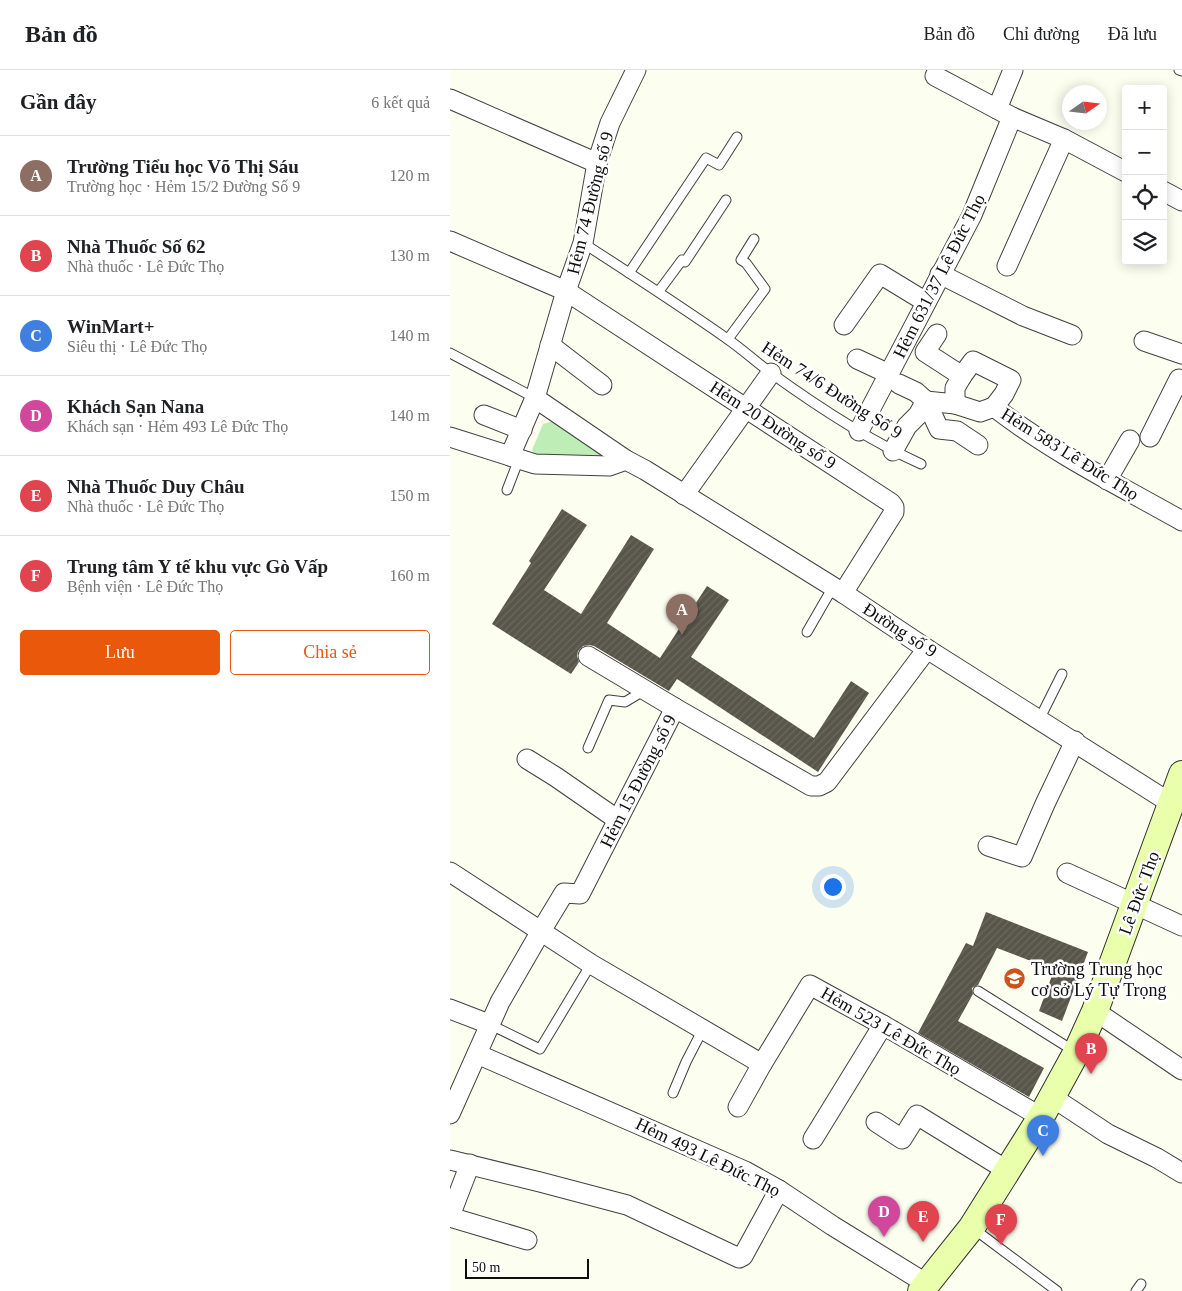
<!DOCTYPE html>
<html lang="vi">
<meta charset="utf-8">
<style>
:root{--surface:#fff;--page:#f2f2f2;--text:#202124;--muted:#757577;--line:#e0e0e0;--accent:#ea580c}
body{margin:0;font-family:"Times New Roman",serif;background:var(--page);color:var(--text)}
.controls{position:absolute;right:15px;top:15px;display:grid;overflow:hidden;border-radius:5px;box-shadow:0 2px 12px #0003}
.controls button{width:45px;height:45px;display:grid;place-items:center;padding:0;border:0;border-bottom:1px solid var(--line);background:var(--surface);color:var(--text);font:25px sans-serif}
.compass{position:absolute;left:612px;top:15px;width:45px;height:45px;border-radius:50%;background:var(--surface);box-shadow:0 2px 12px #0003;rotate:76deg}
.scale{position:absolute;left:15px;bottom:12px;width:124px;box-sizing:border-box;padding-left:5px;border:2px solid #0e0e0e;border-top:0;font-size:14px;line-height:18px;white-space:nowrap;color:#0e0e0e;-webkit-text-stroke:4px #fff;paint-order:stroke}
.you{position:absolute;left:382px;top:816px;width:18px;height:18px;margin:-12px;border:4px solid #fff;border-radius:50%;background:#1a73e8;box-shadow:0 0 0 8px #1a73e833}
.badge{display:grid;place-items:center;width:32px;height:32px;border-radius:50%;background:var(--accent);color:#fff;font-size:16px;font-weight:700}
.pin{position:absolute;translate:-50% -41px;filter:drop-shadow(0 1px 2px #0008)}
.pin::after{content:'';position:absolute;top:26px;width:18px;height:15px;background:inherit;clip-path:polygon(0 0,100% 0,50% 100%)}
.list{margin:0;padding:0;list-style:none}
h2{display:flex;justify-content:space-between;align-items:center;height:65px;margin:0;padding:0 20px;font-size:21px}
h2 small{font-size:16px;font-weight:400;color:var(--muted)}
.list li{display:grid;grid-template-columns:32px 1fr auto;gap:15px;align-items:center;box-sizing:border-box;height:80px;padding:0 20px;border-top:1px solid var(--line)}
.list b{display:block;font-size:19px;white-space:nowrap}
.list p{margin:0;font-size:16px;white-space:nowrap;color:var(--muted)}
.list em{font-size:16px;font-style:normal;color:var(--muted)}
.actions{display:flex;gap:10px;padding:15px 20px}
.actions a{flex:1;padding:11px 0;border:1px solid var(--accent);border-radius:5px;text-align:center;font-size:18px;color:var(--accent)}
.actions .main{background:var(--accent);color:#fff}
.icon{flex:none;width:28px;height:28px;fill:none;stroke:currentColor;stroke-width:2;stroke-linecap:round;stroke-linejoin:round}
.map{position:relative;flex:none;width:732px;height:1221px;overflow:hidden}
header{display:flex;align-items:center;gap:30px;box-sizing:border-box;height:70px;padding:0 25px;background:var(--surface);border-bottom:1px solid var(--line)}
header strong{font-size:24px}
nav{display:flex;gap:28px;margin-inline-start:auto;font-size:18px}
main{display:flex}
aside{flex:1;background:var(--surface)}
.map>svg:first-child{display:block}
.grass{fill:#beedb6}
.building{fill:url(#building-hatch)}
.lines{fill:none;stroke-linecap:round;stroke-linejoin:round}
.lane-casing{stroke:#414141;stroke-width:11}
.street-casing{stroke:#414141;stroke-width:21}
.secondary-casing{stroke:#303030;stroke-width:28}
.lane{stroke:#fff;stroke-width:9}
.street{stroke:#fff;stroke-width:19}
.secondary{stroke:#e9ffab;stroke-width:26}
.labels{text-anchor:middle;stroke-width:5;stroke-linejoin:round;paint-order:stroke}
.street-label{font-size:18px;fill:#0e0e0e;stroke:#fff}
.poi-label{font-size:18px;fill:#0e0e0e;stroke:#fff;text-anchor:start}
</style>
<header>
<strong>Bản đồ</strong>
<nav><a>Bản đồ</a><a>Chỉ đường</a><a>Đã lưu</a></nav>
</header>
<main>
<aside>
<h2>Gần đây<small>6 kết quả</small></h2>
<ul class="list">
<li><span class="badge" style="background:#8d6e63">A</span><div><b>Trường Tiểu học Võ Thị Sáu</b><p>Trường học · Hẻm 15/2 Đường Số 9</p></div><em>120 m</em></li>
<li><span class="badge" style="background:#e0444e">B</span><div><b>Nhà Thuốc Số 62</b><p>Nhà thuốc · Lê Đức Thọ</p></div><em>130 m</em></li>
<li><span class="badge" style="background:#3f7fe0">C</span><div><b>WinMart+</b><p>Siêu thị · Lê Đức Thọ</p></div><em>140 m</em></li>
<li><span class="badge" style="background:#d1479c">D</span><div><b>Khách Sạn Nana</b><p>Khách sạn · Hẻm 493 Lê Đức Thọ</p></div><em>140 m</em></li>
<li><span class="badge" style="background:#e0444e">E</span><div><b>Nhà Thuốc Duy Châu</b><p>Nhà thuốc · Lê Đức Thọ</p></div><em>150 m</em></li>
<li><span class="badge" style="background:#e0444e">F</span><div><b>Trung tâm Y tế khu vực Gò Vấp</b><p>Bệnh viện · Lê Đức Thọ</p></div><em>160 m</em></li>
</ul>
<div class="actions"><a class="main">Lưu</a><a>Chia sẻ</a></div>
</aside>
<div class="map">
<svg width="732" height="1221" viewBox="0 0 732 1221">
<defs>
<pattern id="building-hatch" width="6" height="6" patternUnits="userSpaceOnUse" patternTransform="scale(1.25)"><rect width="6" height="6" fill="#58554a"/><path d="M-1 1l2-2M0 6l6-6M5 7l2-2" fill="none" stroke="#6b6960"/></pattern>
</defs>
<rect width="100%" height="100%" fill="#fcfff0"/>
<polygon class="grass" points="100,352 107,352 147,379 150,385 148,389 85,386 82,380 93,354"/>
<g class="building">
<polygon points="112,439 137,455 94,520 131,544 181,465 204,479 157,553 210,588 257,516 279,530 241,587 364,668 401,611 419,623 368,702 227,609 219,621 144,576 139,575 133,576 128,581 127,586 129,592 121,604 42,554 81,493 79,491"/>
<polygon points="536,842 638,882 612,951 589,941 604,900 547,878 528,915 522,918 523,924 508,951 594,998 579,1027 468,963 516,873 523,876"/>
</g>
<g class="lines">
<defs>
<g id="lane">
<polyline points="729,0 732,1"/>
<path d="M133,173C181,204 229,235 276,268C292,279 306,292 321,303C368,337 418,370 471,394"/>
<polyline points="179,203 256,88 269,95 287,67"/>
<polyline points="209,221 232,190 235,192 276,130"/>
<polyline points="278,269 315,219 296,193 291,190 304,169"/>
<polyline points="0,283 85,328"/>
<polyline points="57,420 69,389"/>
<polyline points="357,562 383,517"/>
<polyline points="590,648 612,604"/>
<polyline points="138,678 159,630 175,632 195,620"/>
<polyline points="528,921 624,981"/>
<polyline points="39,954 90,979 141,894"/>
<polyline points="223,1023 236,992 253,959"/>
<polyline points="524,1159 607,1221"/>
<polyline points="686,1221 691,1214"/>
</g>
<g id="street">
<polyline points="485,6 562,47 614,69 676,102"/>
<polyline points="0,29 147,93"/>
<polyline points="547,39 563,0"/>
<polyline points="713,121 732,131"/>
<polyline points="0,171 116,221 441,433 444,437 444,442 393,523"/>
<polyline points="557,196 614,69"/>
<polyline points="490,204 573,246 622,265"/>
<polyline points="394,255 430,204 476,232"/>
<polyline points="487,264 475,282 512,306 505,318 505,334"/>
<polyline points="694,271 732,284"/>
<polyline points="100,275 152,315"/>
<polyline points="407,289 439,304"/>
<polyline points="512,306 523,291 561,310 554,324 544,337"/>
<polyline points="449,314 466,322 476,331 489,359 507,361 528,375"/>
<polyline points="85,328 116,221 133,173 147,93 160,53 186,0"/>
<polyline points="34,345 72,360"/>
<polyline points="409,361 522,145 562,47"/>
<polyline points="0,367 85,394 159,396 176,390 195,400 393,523 477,579 722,734"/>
<polyline points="700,367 729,309"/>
<path d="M443,381L457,356L468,345L476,331L505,334L530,342L544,337C602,382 668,415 732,451"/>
<polyline points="60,386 85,328 176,390"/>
<polyline points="657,410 680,370"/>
<polyline points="234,425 321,303"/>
<polyline points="138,586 225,638"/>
<polyline points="77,689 106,707 168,750"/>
<polyline points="538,776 572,787 595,734 625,671"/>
<polyline points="0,802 141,894 312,994 360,915 433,955 591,1047"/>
<polyline points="617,803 732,856"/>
<polyline points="0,939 39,954"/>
<polyline points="645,941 732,1000"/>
<polyline points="27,984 295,1101 329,1120 383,1156 477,1214"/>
<polyline points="602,1027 658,1064 707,1088 732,1103"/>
<polyline points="288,1037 312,994"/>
<polyline points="0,1044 50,932 91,861 114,823 130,824 225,638 361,716 369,716 377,712 477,579"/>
<polyline points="426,1052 452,1069 467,1045 558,1101"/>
<polyline points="363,1069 433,955"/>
<polyline points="0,1090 90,1112 177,1135 289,1188 293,1186 329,1120"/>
<polyline points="0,1146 20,1094"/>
<polyline points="0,1147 77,1170"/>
</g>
<polyline id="secondary" points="471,1221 522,1157 591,1047 626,983 645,941 732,704"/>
</defs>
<use href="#lane" class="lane-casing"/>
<use href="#street" class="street-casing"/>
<use href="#secondary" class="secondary-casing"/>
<use href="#lane" class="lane"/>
<use href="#street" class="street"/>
<use href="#secondary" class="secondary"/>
</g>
<defs>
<symbol id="school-disc" viewBox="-11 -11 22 22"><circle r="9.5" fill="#ca551b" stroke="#fff"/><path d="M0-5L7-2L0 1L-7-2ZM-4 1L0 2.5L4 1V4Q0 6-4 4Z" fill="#fff"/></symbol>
</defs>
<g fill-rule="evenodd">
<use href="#school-disc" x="552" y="896" width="25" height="25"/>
</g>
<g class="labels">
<g class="street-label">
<text transform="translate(140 133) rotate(-76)" y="6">Hẻm 74 Đường số 9</text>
<text transform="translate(489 206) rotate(-63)" y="6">Hẻm 631/37 Lê Đức Thọ</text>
<text transform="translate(382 320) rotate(33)" y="6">Hẻm 74/6 Đường Số 9</text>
<text transform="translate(323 355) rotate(33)" y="6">Hẻm 20 Đường số 9</text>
<text transform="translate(620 384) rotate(32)" y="6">Hẻm 583 Lê Đức Thọ</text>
<text transform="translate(450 560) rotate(33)" y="6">Đường số 9</text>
<text transform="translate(188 711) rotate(-63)" y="6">Hẻm 15 Đường số 9</text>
<text transform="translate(689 823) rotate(-70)" y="6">Lê Đức Thọ</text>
<text transform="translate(441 961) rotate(30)" y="6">Hẻm 523 Lê Đức Thọ</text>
<text transform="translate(258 1087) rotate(26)" y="6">Hẻm 493 Lê Đức Thọ</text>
</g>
<g class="poi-label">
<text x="581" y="905">Trường Trung học<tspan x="581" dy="21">cơ sở Lý Tự Trọng</tspan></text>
</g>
</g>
</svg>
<div class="controls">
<button>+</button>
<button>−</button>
<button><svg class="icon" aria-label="locate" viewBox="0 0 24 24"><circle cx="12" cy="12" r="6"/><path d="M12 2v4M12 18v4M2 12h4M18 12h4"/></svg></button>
<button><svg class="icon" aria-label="layers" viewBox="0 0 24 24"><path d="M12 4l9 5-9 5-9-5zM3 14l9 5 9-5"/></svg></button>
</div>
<svg class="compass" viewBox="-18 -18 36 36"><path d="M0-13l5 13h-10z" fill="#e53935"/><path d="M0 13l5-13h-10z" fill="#757577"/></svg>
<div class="scale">50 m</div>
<div class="you"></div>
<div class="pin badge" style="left:232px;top:565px;background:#8d6e63">A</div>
<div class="pin badge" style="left:641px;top:1004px;background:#e0444e">B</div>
<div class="pin badge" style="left:593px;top:1086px;background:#3f7fe0">C</div>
<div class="pin badge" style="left:434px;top:1167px;background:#d1479c">D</div>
<div class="pin badge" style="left:473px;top:1172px;background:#e0444e">E</div>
<div class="pin badge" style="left:551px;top:1175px;background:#e0444e">F</div>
</div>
</main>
